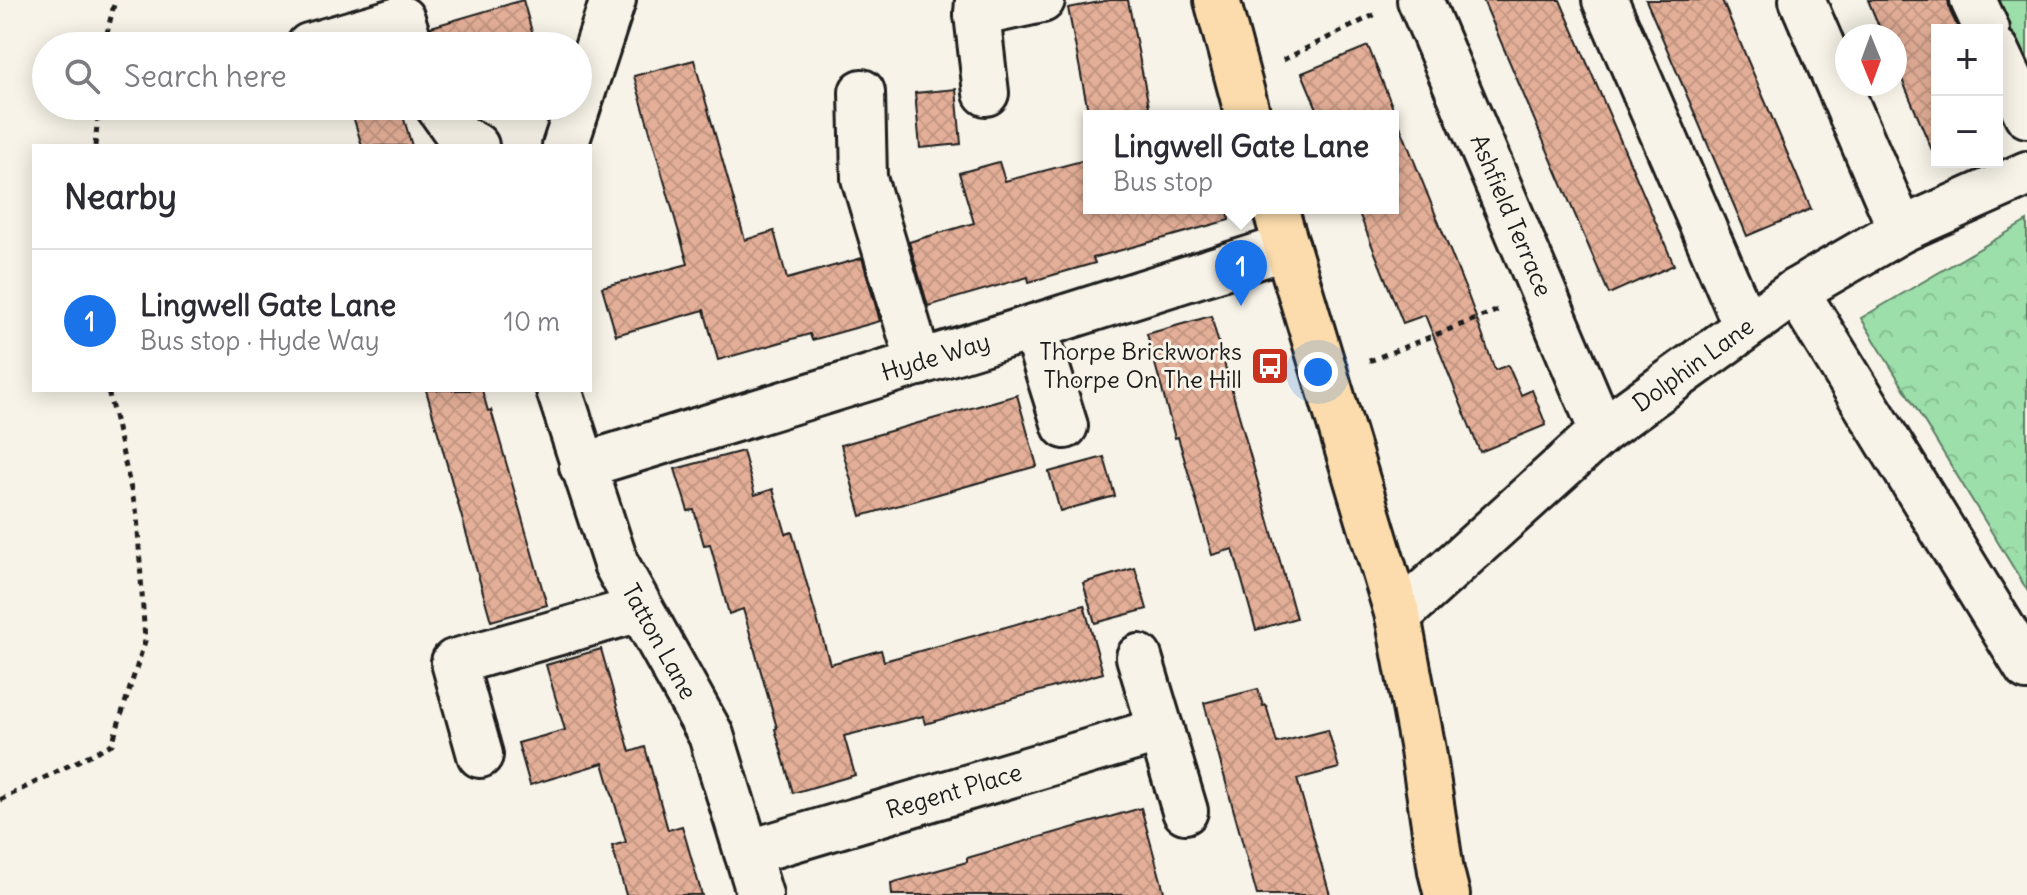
<!DOCTYPE html>
<meta charset="utf-8">
<style>
:root{--surface:#fff;--page:#f2f2f3;--text:#2b2b33;--muted:#7c7c81;--line:#e1e1e2;--accent:#1a73e8}
body{margin:0;font-family:Delius,sans-serif;background:var(--page);color:var(--text)}
.controls{position:absolute;right:24px;top:24px;display:grid;overflow:hidden;border-radius:0px;box-shadow:0 4px 20px #0003}
.controls button{width:72px;height:72px;display:grid;place-items:center;padding:0;border:0;border-bottom:2px solid var(--line);background:var(--surface);color:var(--text);font:40px sans-serif}
.compass{position:absolute;left:1835px;top:24px;width:72px;height:72px;border-radius:50%;background:var(--surface);box-shadow:0 4px 20px #0003;rotate:179deg}
.you{position:absolute;left:1318px;top:372px;width:28px;height:28px;margin:-20px;border:6px solid #fff;border-radius:50%;background:#1a73e8;box-shadow:0 0 0 12px #1a73e833}
.badge{display:grid;place-items:center;width:52px;height:52px;border-radius:50%;background:var(--accent);color:#fff;font-size:26px;font-weight:700}
.pin{position:absolute;translate:-50% -66px;filter:drop-shadow(0 2px 4px #0008)}
.pin::after{content:'';position:absolute;top:42px;width:28px;height:24px;background:inherit;clip-path:polygon(0 0,100% 0,50% 100%)}
.popup{position:absolute;left:1083px;top:110px;width:316px;height:104px;box-sizing:border-box;display:grid;place-content:center;border-radius:0px;background:var(--surface);filter:drop-shadow(0 2px 6px #0005);font-size:26px;white-space:nowrap;color:var(--muted)}
.popup b{font-size:30px;color:var(--text)}
.popup::after{content:'';position:absolute;left:50%;top:100%;margin-left:-16px;border:16px solid transparent;border-top-color:var(--surface)}
.list{margin:0;padding:0;list-style:none}
h2{display:flex;justify-content:space-between;align-items:center;height:104px;margin:0;padding:0 32px;font-size:34px}
h2 small{font-size:26px;font-weight:400;color:var(--muted)}
.list li{display:grid;grid-template-columns:52px 1fr auto;gap:24px;align-items:center;box-sizing:border-box;height:144px;padding:0 32px;border-top:2px solid var(--line)}
.list b{display:block;font-size:30px;white-space:nowrap}
.list p{margin:0;font-size:26px;white-space:nowrap;color:var(--muted)}
.list em{font-size:26px;font-style:normal;color:var(--muted)}
.icon{flex:none;width:44px;height:44px;fill:none;stroke:currentColor;stroke-width:2;stroke-linecap:round;stroke-linejoin:round}
.map{position:relative;flex:none;width:2027px;height:895px;overflow:hidden}
.search{position:absolute;background:var(--surface);box-shadow:0 4px 20px #0003;left:32px;top:32px;width:560px;height:88px;display:flex;align-items:center;gap:20px;box-sizing:border-box;padding:0 28px;border-radius:44px;color:var(--muted);font-size:30px}
.panel{position:absolute;background:var(--surface);box-shadow:0 4px 20px #0003;left:32px;top:144px;width:560px;height:248px;border-radius:0px}
.map>svg:first-child{display:block}
.forest{fill:url(#forest-crowns);stroke:#5c7e63;stroke-width:2}
.garden{fill:#9cdfaa;stroke:#5c7e63;stroke-width:2}
.building{fill:url(#building-cross-hatch);stroke:#1c1c1c;stroke-width:2}
.lines{fill:none;stroke-linecap:round;stroke-linejoin:round}
.minor-casing{stroke:#1c1c1c;stroke-width:50}
.major-casing{stroke:#1c1c1c;stroke-width:50}
.path{stroke:#1c1c1c;stroke-width:5;stroke-dasharray:6 6;stroke-linecap:butt}
.minor{stroke:#f7f3e8;stroke-width:44}
.major{stroke:#fcdcac;stroke-width:44}
.labels{text-anchor:middle;stroke-width:6;stroke-linejoin:round;paint-order:stroke}
.street-label{font-size:24px;fill:#1c1c1c;stroke:#f7f3e8}
.poi-label{font-size:24px;fill:#1c1c1c;stroke:#f7f3e8;text-anchor:end}
</style>
<div class="map">
<svg width="2027" height="895" viewBox="0 0 2027 895">
<defs>
<pattern id="forest-crowns" width="20" height="18" patternUnits="userSpaceOnUse" patternTransform="scale(2)"><rect width="20" height="18" fill="#9cdfaa"/><path d="M2 6a3 3 0 1 1 6 0M12 15a3 3 0 1 1 6 0" fill="none" stroke="#86bf92"/></pattern>
<pattern id="building-cross-hatch" width="8" height="8" patternUnits="userSpaceOnUse" patternTransform="scale(2)"><rect width="8" height="8" fill="#e4af98"/><path d="M0 0l8 8M0 8l8-8" fill="none" stroke="#c39682"/></pattern>
</defs>
<rect width="100%" height="100%" fill="#f7f3e8"/>
<filter id="ink" filterUnits="userSpaceOnUse"><feTurbulence type="fractalNoise" baseFrequency=".0125" numOctaves="2"/><feDisplacementMap in="SourceGraphic" scale="16" xChannelSelector="R" yChannelSelector="G"/><feConvolveMatrix kernelMatrix="1 2 1 2 8 2 1 2 1" color-interpolation-filters="sRGB"/></filter>
<g filter="url(#ink)">
<polygon class="forest" points="2027,221 2027,590 1861,318"/>
<polygon class="garden" points="1973,0 2027,0 2027,115"/>
<g class="building">
<polygon points="523,0 536,46 428,46 432,38 431,27"/>
<polygon points="1110,0 1128,0 1149,107 1104,116 1089,116 1068,8"/>
<polygon points="1483,0 1560,0 1674,265 1609,294"/>
<polygon points="1646,0 1722,0 1811,209 1747,236"/>
<polygon points="1868,0 1948,0 1950,11 1959,30 1937,30 1937,154 1934,155 1895,63 1895,36 1883,36"/>
<polygon points="1368,46 1469,298 1495,370 1508,365 1521,395 1532,390 1546,425 1480,452 1425,315 1403,323 1357,208 1393,208 1393,116 1320,116 1302,73"/>
<polygon points="694,60 745,240 774,231 787,279 862,258 880,321 812,340 810,334 718,360 704,310 616,335 602,287 688,264 634,76"/>
<polygon points="956,89 961,144 920,148 915,93"/>
<polygon points="350,106 400,106 412,146 362,146"/>
<polygon points="1089,159 1089,208 1228,208 1229,220 1093,258 1095,263 1029,282 1028,277 928,306 909,242 974,223 959,173 999,162 1005,181"/>
<polygon points="1211,316 1296,618 1256,630 1233,549 1212,555 1178,437 1175,438 1147,334"/>
<polygon points="426,390 482,390 488,411 491,410 547,605 491,621"/>
<polygon points="1017,395 1037,466 861,516 841,445"/>
<polygon points="743,451 755,495 773,489 786,534 792,532 830,664 881,650 884,661 1084,605 1103,673 925,724 923,716 844,736 855,775 793,793 775,729 777,728 743,609 729,614 710,544 704,545 694,510 688,511 675,469"/>
<polygon points="1104,457 1115,496 1060,511 1049,472"/>
<polygon points="1135,568 1147,609 1095,623 1083,583"/>
<polygon points="601,649 630,752 645,747 668,830 682,826 702,895 626,895 612,846 626,842 603,763 530,785 518,743 565,730 546,665"/>
<polygon points="1258,689 1263,706 1266,705 1277,743 1328,730 1339,768 1297,779 1330,895 1257,895 1204,703"/>
<polygon points="1141,808 1165,895 892,895 891,883 967,862 967,858"/>
</g>
<g class="lines">
<defs>
<g id="minor">
<polyline points="978,0 977,14 986,93"/>
<path id="s1" d="M1420,0L1602,431"/>
<polyline points="1605,0 1746,326"/>
<polyline points="1802,0 1901,230"/>
<polyline points="1973,0 1987,30"/>
<polyline points="977,14 1042,0"/>
<polyline points="309,46 402,19 407,34"/>
<polyline points="1997,51 2027,115"/>
<polyline points="862,92 864,178 919,363"/>
<polyline points="438,106 460,137 476,146"/>
<polyline points="565,146 613,0"/>
<polyline points="1796,291 2027,668"/>
<polyline points="1034,327 1065,426"/>
<path id="s2" d="M559,390L616,564L711,735L760,895"/>
<path id="s3" d="M582,466L1034,327L1287,247"/>
<path id="s4" d="M1398,616L1602,431L1796,291L1901,230L2027,174"/>
<polyline points="1139,657 1185,811"/>
<polyline points="480,755 454,662 640,609"/>
<path id="s5" d="M747,853L1161,730"/>
</g>
<g id="major">
<polyline points="1217,0 1248,116"/>
<polyline points="1275,208 1398,616 1423,750 1441,871 1447,895"/>
</g>
</defs>
<use href="#minor" class="minor-casing"/>
<use href="#major" class="major-casing"/>
<g class="path">
<polyline points="104,46 115,0"/>
<polyline points="1283,60 1378,13"/>
<polyline points="95,146 99,106"/>
<polyline points="1369,361 1501,309"/>
<polyline points="0,800 112,744 145,641 137,515 108,390"/>
</g>
<use href="#minor" class="minor"/>
<use href="#major" class="major"/>
</g>
</g>
<defs>
<symbol id="bus-square" viewBox="-11 -11 22 22"><rect x="-9" y="-9" width="18" height="18" rx="4" fill="#c8321e" stroke="#f7f3e8"/><path d="M-5-6H5V4H4V6H2V4H-2V6H-4V4H-5ZM-3.5-4V0h7V-4ZM-3.5 1.2v1.5H-2V1.2ZM2 1.2v1.5H3.5V1.2Z" fill="#fff"/></symbol>
</defs>
<g fill-rule="evenodd">
<use href="#bus-square" x="1248" y="344" width="44" height="44"/>
</g>
<g class="labels">
<g class="street-label">
<text dy="8" stroke="none"><textPath href="#s1" startOffset="234">Ashfield Terrace</textPath></text>
<text dy="8" stroke="none"><textPath href="#s3" startOffset="370">Hyde Way</textPath></text>
<text dy="8" stroke="none"><textPath href="#s4" startOffset="388">Dolphin Lane</textPath></text>
<text dy="8" stroke="none"><textPath href="#s2" startOffset="272">Tatton Lane</textPath></text>
<text dy="8" stroke="none"><textPath href="#s5" startOffset="216">Regent Place</textPath></text>
</g>
<g class="poi-label">
<text x="1242" y="360">Thorpe Brickworks<tspan x="1242" dy="28">Thorpe On The Hill</tspan></text>
</g>
</g>
</svg>
<div class="controls">
<button>+</button>
<button>−</button>
</div>
<svg class="compass" viewBox="-18 -18 36 36"><path d="M0-13l5 13h-10z" fill="#e53935"/><path d="M0 13l5-13h-10z" fill="#7c7c81"/></svg>
<div class="you"></div>
<div class="pin badge" style="left:1241px;top:306px">1</div>
<div class="popup"><b>Lingwell Gate Lane</b>Bus stop</div>
<div class="search"><svg class="icon" aria-label="search" viewBox="0 0 24 24"><circle cx="10" cy="10" r="6"/><path d="M15 15l6 6"/></svg>Search here</div>
<section class="panel">
<h2>Nearby<small></small></h2>
<ul class="list">
<li><span class="badge">1</span><div><b>Lingwell Gate Lane</b><p>Bus stop · Hyde Way</p></div><em>10 m</em></li>
</ul>
</section>
</div>
